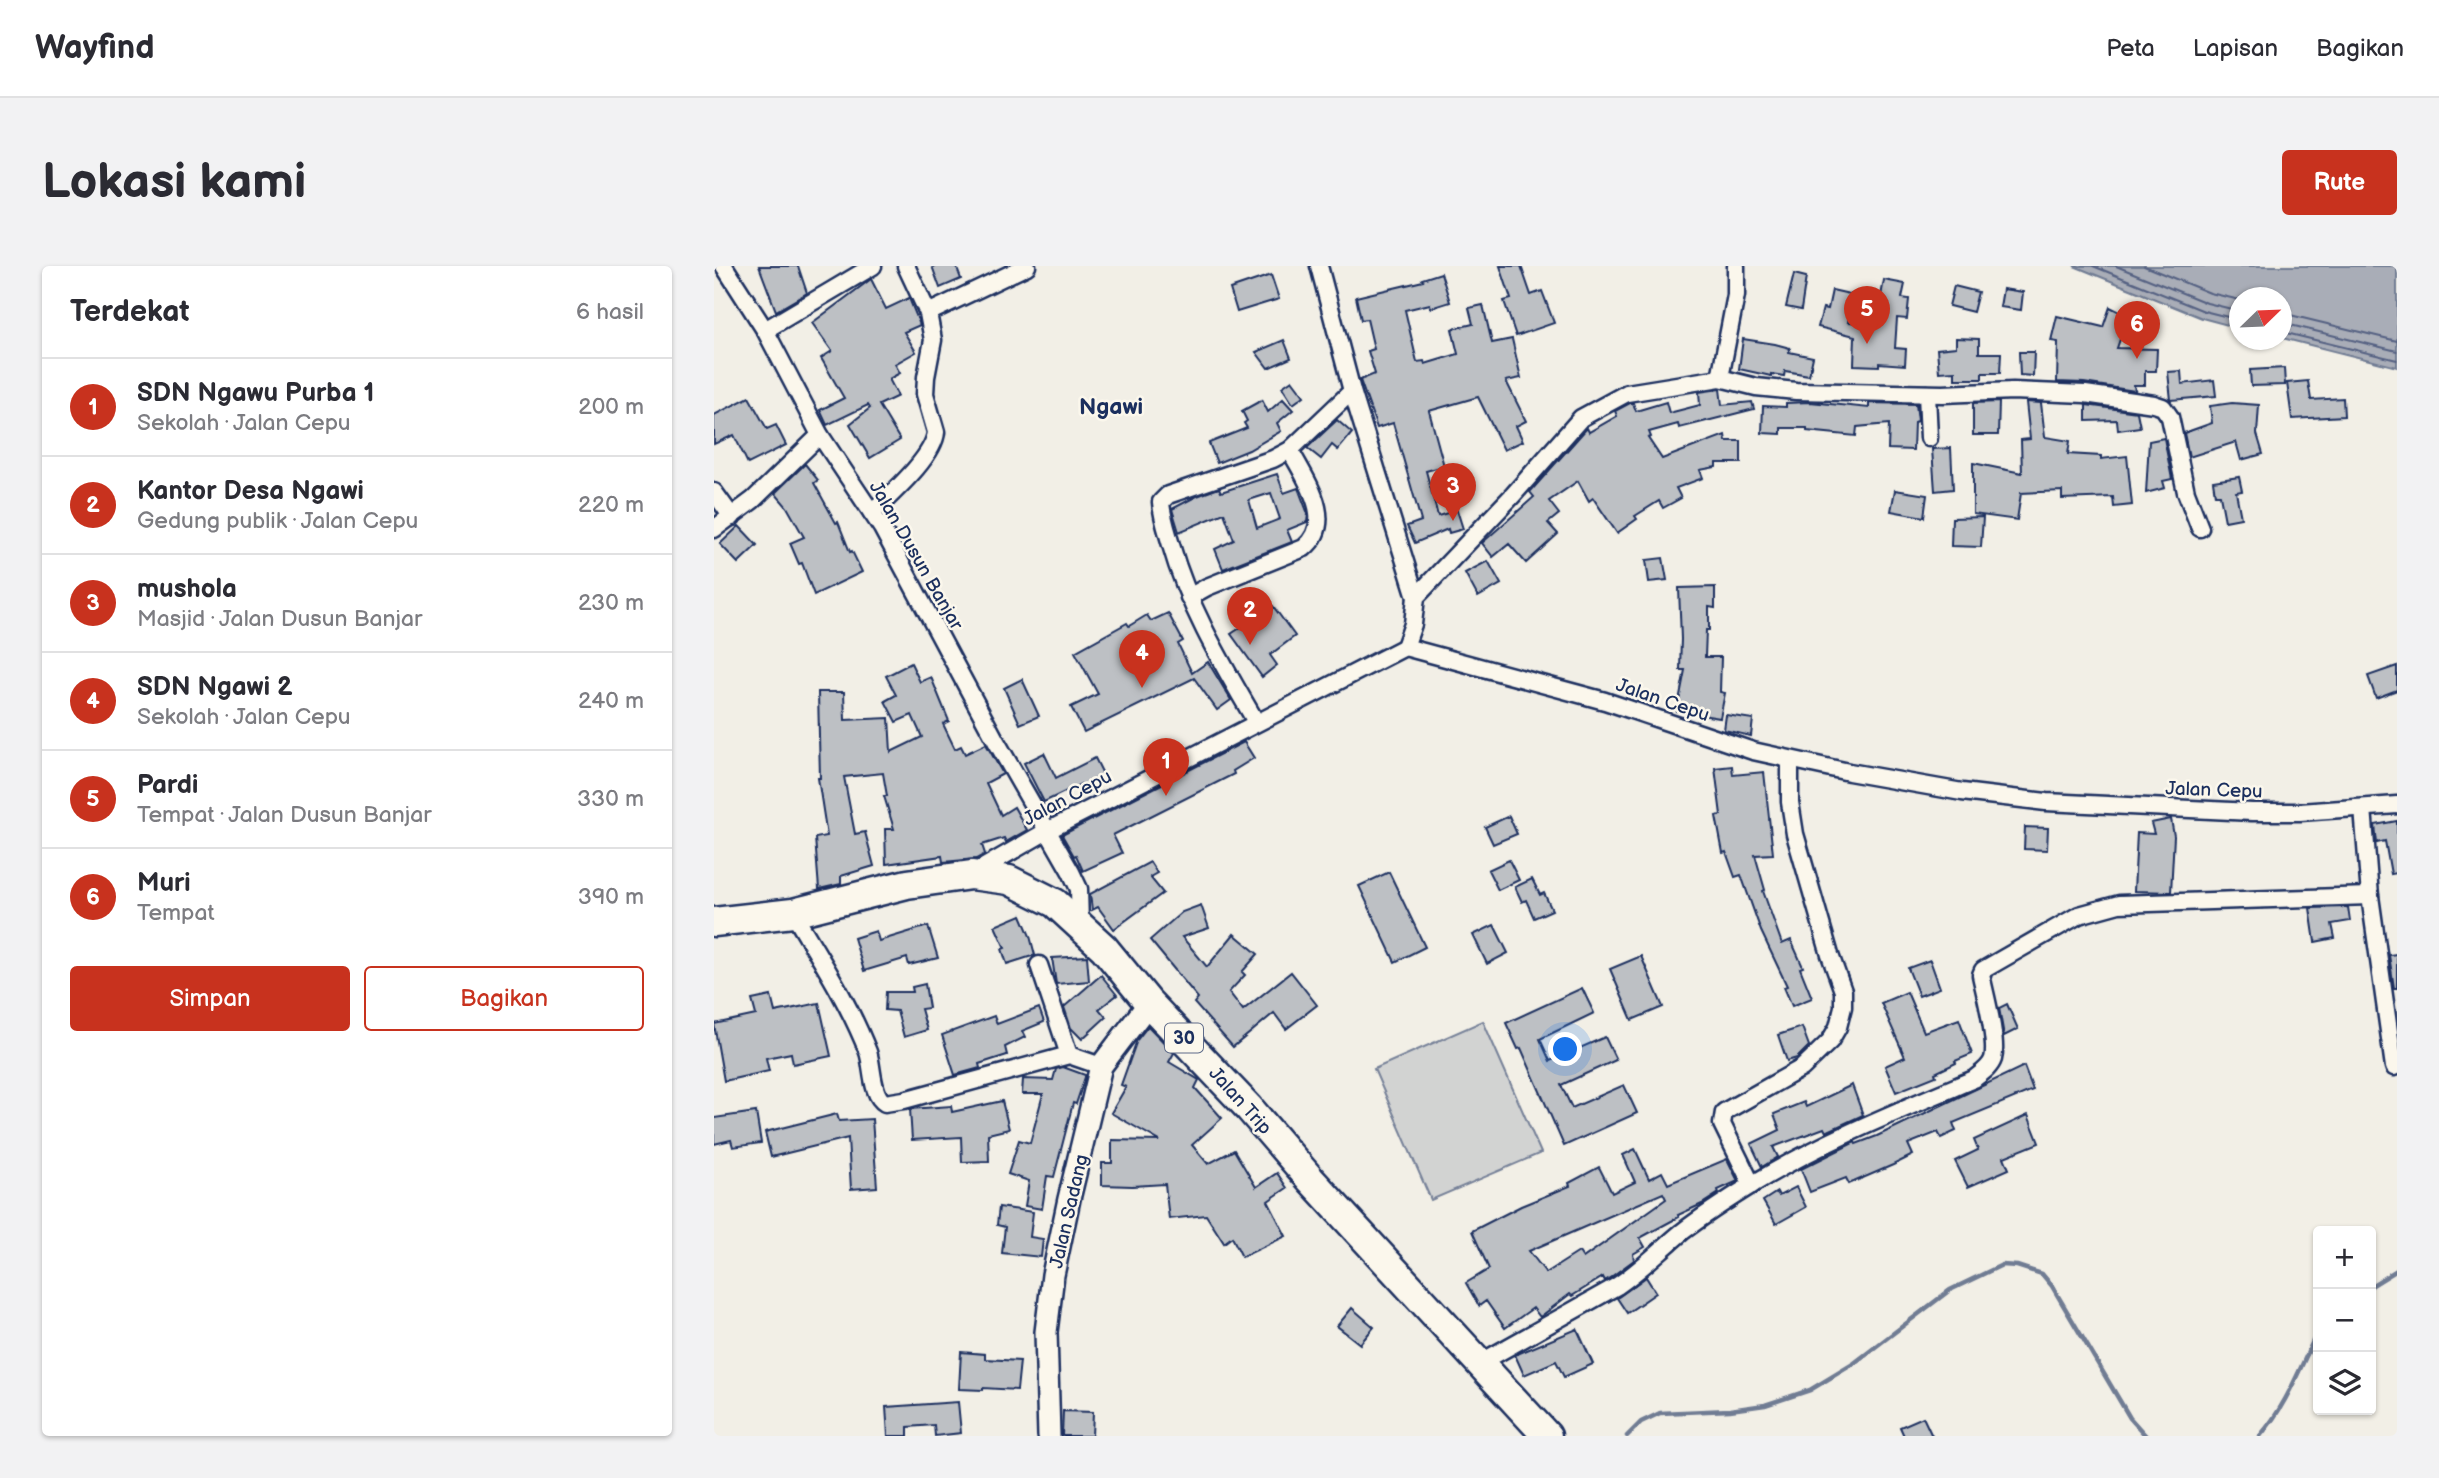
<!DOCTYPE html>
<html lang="id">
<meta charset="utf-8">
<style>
:root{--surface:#fff;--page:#f2f2f3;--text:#2b2b33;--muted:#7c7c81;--line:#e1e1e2;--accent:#c8321e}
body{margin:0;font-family:"Balsamiq Sans",sans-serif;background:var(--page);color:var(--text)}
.controls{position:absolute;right:21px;bottom:21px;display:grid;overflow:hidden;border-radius:7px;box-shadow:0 2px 5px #0004}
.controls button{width:63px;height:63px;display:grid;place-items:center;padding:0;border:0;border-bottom:2px solid var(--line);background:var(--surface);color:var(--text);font:35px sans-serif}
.compass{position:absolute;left:1515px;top:21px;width:63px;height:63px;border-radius:50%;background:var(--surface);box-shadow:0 2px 5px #0004;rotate:67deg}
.you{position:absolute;left:852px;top:784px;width:24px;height:24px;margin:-18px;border:5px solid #fff;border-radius:50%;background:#1a73e8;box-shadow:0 0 0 10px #1a73e833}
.badge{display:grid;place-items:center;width:46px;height:46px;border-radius:50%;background:var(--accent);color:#fff;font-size:23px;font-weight:700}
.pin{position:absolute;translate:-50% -58px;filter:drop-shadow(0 2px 4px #0008)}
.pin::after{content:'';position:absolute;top:37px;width:24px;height:21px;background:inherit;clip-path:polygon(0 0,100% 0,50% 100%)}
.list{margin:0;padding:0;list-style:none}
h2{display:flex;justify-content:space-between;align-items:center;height:91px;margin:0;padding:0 28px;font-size:30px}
h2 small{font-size:23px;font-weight:400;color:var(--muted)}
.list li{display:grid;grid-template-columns:46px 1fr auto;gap:21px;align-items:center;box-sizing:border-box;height:98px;padding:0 28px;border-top:2px solid var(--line)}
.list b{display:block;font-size:26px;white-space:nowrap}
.list p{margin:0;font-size:23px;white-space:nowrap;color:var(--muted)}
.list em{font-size:23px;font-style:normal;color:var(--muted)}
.actions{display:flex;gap:14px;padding:21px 28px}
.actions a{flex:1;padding:16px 0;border:2px solid var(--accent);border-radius:7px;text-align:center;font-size:24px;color:var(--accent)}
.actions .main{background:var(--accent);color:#fff}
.icon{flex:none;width:38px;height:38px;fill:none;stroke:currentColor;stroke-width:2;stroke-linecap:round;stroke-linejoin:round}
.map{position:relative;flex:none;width:1683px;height:1170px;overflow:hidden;border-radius:7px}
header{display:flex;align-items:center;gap:42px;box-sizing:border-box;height:98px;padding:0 35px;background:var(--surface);border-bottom:2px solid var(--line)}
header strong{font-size:33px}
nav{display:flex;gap:38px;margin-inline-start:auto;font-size:24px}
.intro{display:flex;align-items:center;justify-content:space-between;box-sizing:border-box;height:168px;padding:0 42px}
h1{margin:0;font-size:49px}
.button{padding:18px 32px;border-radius:7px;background:var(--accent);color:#fff;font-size:24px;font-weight:700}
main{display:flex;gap:42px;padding:0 42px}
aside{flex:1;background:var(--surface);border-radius:7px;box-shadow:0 2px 5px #0004}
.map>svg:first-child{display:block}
.green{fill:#d2d3d2;stroke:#768198;stroke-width:2}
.water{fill:#a9adb7;stroke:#707b93;stroke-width:2}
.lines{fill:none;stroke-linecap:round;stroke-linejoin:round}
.shore{stroke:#546182;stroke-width:2}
.stream{stroke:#707b93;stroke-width:4.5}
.building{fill:#bdc0c4;stroke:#1b2f5e;stroke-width:2;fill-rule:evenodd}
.street-casing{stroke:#1b2f5e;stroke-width:21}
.secondary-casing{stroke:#1b2f5e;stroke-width:26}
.highway-casing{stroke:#1b2f5e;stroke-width:33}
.street{stroke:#fbf7ec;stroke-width:16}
.secondary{stroke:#fbf7ec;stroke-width:21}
.highway{stroke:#fbf7ec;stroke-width:28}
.labels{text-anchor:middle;stroke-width:5;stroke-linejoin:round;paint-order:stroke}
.shield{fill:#fbf7ec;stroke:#5e6b89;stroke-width:2}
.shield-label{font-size:18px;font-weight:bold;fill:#1b2f5e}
.street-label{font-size:19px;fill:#1b2f5e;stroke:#fbf7ec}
.quarter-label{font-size:23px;font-weight:bold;fill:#1b2f5e;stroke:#fbf7ec}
</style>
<header>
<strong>Wayfind</strong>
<nav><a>Peta</a><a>Lapisan</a><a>Bagikan</a></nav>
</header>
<div class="intro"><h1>Lokasi kami</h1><a class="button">Rute</a></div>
<main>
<aside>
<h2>Terdekat<small>6 hasil</small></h2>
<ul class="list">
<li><span class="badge">1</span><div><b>SDN Ngawu Purba 1</b><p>Sekolah · Jalan Cepu</p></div><em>200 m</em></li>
<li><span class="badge">2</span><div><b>Kantor Desa Ngawi</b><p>Gedung publik · Jalan Cepu</p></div><em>220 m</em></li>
<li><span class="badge">3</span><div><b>mushola</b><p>Masjid · Jalan Dusun Banjar</p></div><em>230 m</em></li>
<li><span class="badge">4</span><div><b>SDN Ngawi 2</b><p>Sekolah · Jalan Cepu</p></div><em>240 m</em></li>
<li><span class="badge">5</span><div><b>Pardi</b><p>Tempat · Jalan Dusun Banjar</p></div><em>330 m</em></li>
<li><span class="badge">6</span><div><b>Muri</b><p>Tempat</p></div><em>390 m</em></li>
</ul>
<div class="actions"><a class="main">Simpan</a><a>Bagikan</a></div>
</aside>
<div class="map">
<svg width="1683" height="1170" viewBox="0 0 1683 1170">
<rect width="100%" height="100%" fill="#f2efe6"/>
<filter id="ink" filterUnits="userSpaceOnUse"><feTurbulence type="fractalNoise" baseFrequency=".0143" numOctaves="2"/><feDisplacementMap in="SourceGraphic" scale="14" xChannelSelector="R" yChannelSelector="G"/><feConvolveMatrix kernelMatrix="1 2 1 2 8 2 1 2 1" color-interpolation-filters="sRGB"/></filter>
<g filter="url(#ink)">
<polygon class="green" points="769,755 827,887 717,934 660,803"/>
<polygon class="water" points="1360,0 1683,0 1683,101 1568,72 1568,32 1526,32 1525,62 1488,52"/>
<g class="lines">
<g class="shore">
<polyline points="1379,0 1490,45 1526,54"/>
<polyline points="1402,0 1493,37 1526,45"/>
<polyline points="1430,0 1496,27 1526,34"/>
<polyline points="1568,47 1683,75"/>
<polyline points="1568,57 1683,85"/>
<polyline points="1568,66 1683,94"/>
</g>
<g class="stream">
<polyline points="1657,1020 1683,1004"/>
<polyline points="913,1170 927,1156 946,1147 1016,1144 1051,1139 1096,1124 1139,1098 1236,1024 1288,999 1303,1000 1328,1008 1338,1020 1416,1152 1432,1170"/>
<path d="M1546,1170C1573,1139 1586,1101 1604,1065"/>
</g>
</g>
<g class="building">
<polygon points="45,0 84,0 93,27 62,45"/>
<polygon points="218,0 242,0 247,13 226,22"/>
<polygon points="786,0 807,0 817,29 828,25 840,57 802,70 790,35 797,33"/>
<polygon points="727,7 736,36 717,42 716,38 691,44 703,96 710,95 711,98 744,88 738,63 759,58 755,42 769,39 778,77 798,73 807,112 792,115 812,155 802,160 809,175 790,184 764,131 715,145 730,200 712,205 724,250 743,244 749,263 735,267 734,263 701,277 693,260 707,255 679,157 663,162 646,114 661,108 654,85 660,83 653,53 647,54 642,31 709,15 708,13"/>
<polygon points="1080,8 1092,11 1087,44 1072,41"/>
<polygon points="557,9 565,33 523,46 516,23"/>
<polygon points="157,13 172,43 195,32 206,59 190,66 202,86 181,98 186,107 175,113 184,130 165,139 186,174 156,192 136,158 156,142 154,139 113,159 106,144 130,132 107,92 118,85 98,57"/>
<polygon points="1170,14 1191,18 1188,32 1195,33 1193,53 1183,52 1181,82 1192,83 1191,99 1165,97 1165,100 1140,99 1141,70 1104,61 1109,42 1114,43 1118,24 1140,29 1134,56 1161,57 1164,30 1167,30"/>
<polygon points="1240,20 1264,26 1259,46 1235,40"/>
<polygon points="1289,23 1309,26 1307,44 1286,41"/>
<polygon points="1396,41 1414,50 1403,82 1443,83 1442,105 1431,105 1431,119 1420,119 1421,125 1370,117 1343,116 1344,76 1337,75 1343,50 1389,61"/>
<polygon points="1242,72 1265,73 1265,87 1287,87 1286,107 1268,107 1268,113 1241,113 1241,105 1225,106 1223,83 1242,81"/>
<polygon points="1029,73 1061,78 1076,82 1075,86 1099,91 1095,109 1071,105 1070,110 1057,108 1057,110 1025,103"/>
<polygon points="570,74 577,92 554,102 542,86"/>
<polygon points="1305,86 1320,86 1319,110 1306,109"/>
<polygon points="1570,102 1571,119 1537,120 1536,104"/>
<polygon points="1467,105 1468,118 1500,114 1502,130 1457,134 1454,106"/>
<polygon points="578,114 590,130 579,138 568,121"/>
<polygon points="1594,115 1597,134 1629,132 1630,150 1578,153 1573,117"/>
<polygon points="1006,123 1008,139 1038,136 1040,143 965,162 964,158 935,166 937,171 934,172 948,193 1011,169 1012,175 1027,175 1027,197 1002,197 1002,201 986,204 989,212 962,222 967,232 949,242 945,235 921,250 923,253 903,267 879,232 875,235 864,215 835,235 845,248 834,257 844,268 812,297 795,278 779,291 768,277 820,231 816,226 873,162 875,166 903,150 901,145 916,137 919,137 922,145 952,136 955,147 986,139 985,126"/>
<polygon points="35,131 53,163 62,159 72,179 34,198 20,169 0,178 0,149"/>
<polygon points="569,133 579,144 563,157 567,165 535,184 503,197 495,177 533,162 530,157 533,155 528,145 548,134 554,146"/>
<polygon points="1096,136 1155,142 1155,137 1202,138 1204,155 1200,156 1199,184 1174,183 1175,158 1143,161 1142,170 1093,165 1093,162 1067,162 1067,168 1048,167 1049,140 1072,141 1072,137"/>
<polygon points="1285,136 1284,169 1259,169 1259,137"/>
<polygon points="1312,136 1327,137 1331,171 1356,175 1354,188 1387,190 1387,193 1413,190 1418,239 1400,241 1399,231 1348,233 1348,225 1307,227 1303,254 1259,248 1259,197 1308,207 1307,174 1316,173"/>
<polygon points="1518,137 1545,139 1543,168 1549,188 1527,194 1522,176 1475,191 1470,167 1498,157 1496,140"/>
<polygon points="1372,139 1423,146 1426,161 1404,164 1403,154 1372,155"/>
<polygon points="623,154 638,167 624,184 618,179 607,193 593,182"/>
<polygon points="1450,172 1458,213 1449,215 1451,222 1432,227 1435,175"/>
<polygon points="1237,182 1239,223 1221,225 1218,183"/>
<polygon points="91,198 104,214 100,217 122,257 124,256 136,286 138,285 148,306 100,329 88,297 85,298 76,277 90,271 73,241 61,227"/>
<path d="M563,208L570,227L584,222L594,248L593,256L573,264L578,276L509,303L501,283L520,274L510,247L465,266L458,243L483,230L505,222L507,226ZM557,227L566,253L543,262L535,234Z"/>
<polygon points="1525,211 1528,225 1522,226 1527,252 1511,255 1506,229 1501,229 1499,215"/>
<polygon points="1181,224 1213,229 1210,251 1177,245"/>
<polygon points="1269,251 1267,281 1237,280 1238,252"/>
<polygon points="25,260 43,279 24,297 6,278"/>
<polygon points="949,292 953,314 935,316 932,294"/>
<polygon points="774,295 787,318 764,331 751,307"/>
<polygon points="1001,321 1001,342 995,341 995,364 992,364 991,391 1007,391 1006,426 1011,427 1006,452 963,445 971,404 966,404 967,373 965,322"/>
<polygon points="559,340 581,370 556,389 563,399 548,411 517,368"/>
<polygon points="454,347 469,375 464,378 478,407 494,396 517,434 503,444 480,412 370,466 357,441 384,428 361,386 413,357 415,360 433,349 437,355"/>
<polygon points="197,397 206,416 217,411 235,455 229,458 241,483 247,480 251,488 272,478 289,508 272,517 287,549 300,541 313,564 292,576 290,572 268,579 271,588 262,593 229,596 228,590 172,598 171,563 180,563 170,530 173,530 169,507 130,511 141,568 151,566 160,600 127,610 127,618 105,623 101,572 113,570 104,512 106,512 104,426 130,426 131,454 175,452 177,486 208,471 198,449 182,456 171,435 182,429 172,410"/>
<polygon points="1683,400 1683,424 1662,432 1654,410"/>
<polygon points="308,413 325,450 306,458 290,422"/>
<polygon points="1012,449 1039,453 1037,470 1010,464"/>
<polygon points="530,476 540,492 519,505 520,508 399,569 408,587 369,605 362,589 360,590 348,569"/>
<polygon points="330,487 342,512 381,492 392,514 371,524 367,518 330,536 310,497"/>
<polygon points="1018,500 1019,509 1050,506 1059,588 1041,589 1051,624 1049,625 1068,678 1077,674 1089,701 1086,702 1098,732 1078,740 1070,721 1073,720 1047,665 1027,609 1021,611 1012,586 1009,587 1002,550 1007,549 1001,502"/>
<polygon points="795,550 803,568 779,578 771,561"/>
<polygon points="1457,553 1460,570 1457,626 1420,625 1423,567 1440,568 1437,557"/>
<polygon points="1683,555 1683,607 1677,608 1671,575 1663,577 1661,559"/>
<polygon points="1311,561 1334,562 1333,584 1310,583"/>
<polygon points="795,594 805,614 784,624 774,604"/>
<polygon points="436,596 443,607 436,611 449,627 400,663 384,641 378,644 376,628"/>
<polygon points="675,606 711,681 681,696 645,620"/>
<polygon points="818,613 826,629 830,627 838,644 820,652 812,634 808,636 801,621"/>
<polygon points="487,639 495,662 468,671 493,701 520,668 544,688 528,706 531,709 515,726 529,744 577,706 603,739 572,763 560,747 519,781 480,737 484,732 436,674 468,646"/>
<polygon points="1634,641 1636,655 1618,658 1621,672 1601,676 1596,642"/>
<polygon points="307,649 316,670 321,689 293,698 288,683 291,682 281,660"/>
<polygon points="780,659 794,687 773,698 759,669"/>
<polygon points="214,660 224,692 195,699 193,692 150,705 140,672 162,665 165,675"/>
<polygon points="1683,688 1683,722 1680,722 1675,689"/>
<polygon points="373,690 375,715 342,718 338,692"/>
<polygon points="927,690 949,741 918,754 896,703"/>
<polygon points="1216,694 1226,722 1205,730 1194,702"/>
<polygon points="387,709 403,729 385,743 392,751 368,773 357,762 350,741"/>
<polygon points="211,718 215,742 207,743 213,764 190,771 183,745 171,744 172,726 199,726 198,721"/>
<polygon points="868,722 880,747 826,773 836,795 891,771 902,794 847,819 858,842 910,819 923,847 850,880 807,782 804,783 792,757"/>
<polygon points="1193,726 1210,766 1245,753 1258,788 1241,795 1242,797 1221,807 1222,810 1182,826 1171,800 1191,791 1167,737"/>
<polygon points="57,730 61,746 105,737 117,790 79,798 77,787 52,792 55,805 10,815 0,758 42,749 38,734"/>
<polygon points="1293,738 1304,763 1290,770 1285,742"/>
<polygon points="325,742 330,756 308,765 311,771 291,781 293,789 265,798 266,802 241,809 228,769 280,750 283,758"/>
<polygon points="434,760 460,787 455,796 485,814 481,822 508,852 478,879 494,898 520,884 542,921 563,907 573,922 554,935 572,970 528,991 518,971 510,977 492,949 455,953 451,918 418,920 388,919 388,897 398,897 398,874 446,875 397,847 412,821 407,819 423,774"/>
<polygon points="1088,761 1095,780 1083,792 1073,795 1064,769"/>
<polygon points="1310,800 1319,824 1239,857 1242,865 1227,872 1224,866 1194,878 1199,889 1179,899 1135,918 1132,912 1096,926 1087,903 1141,876 1142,878 1163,870"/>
<polygon points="349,801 371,809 371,811 362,838 359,837 340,911 333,910 328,943 311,940 315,915 294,908 305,874 316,877 329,828 308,828 309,813 339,814 342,803"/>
<polygon points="1138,819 1149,849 1112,866 1110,862 1059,881 1064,891 1048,901 1037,878 1066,864 1060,848 1090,836 1092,841"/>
<polygon points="288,835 295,863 274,868 275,895 248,896 247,871 198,874 196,843 237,840 238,846"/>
<polygon points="42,846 47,877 19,881 17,874 0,878 0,852"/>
<polygon points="123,848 125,855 158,853 163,921 137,923 134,872 57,891 51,866"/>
<polygon points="1314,849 1325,877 1290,891 1295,903 1254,921 1241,895 1264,884 1260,874"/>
<path d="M921,883L935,913L948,906L954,918L1013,893L1024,915L1004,924L1005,927L988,938L964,949L965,951L926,972L931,981L919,988L920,994L897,1011L891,1015L889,1011L858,1030L856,1028L826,1051L819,1042L791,1062L772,1035L765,1040L752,1017L775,1003L758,965L807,940L856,920L855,917L885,901L898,927L921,916L909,889ZM949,927L952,933L869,992L865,986L832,1007L815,985Z"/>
<polygon points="1082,921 1092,941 1062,958 1049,935 1063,926 1065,930"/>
<polygon points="285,941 319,946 316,971 329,973 327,991 288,987 291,961 283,959"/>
<polygon points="932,1011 942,1027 913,1047 903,1032"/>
<polygon points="638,1042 660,1061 646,1078 623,1060"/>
<polygon points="863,1063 879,1098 850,1111 842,1095 810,1109 801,1089"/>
<polygon points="247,1086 271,1088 271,1093 306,1095 303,1124 269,1122 269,1124 245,1123"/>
<polygon points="244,1136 247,1167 221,1170 220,1159 194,1161 194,1170 174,1170 172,1141"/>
<polygon points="349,1145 379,1146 378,1170 348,1170"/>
<polygon points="1209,1151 1218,1170 1190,1170 1186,1161"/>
</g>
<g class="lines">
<defs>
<g id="street">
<polyline points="10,0 51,64 106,169 168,262 282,475 357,606 365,623 366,659"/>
<polyline points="605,0 638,125 702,331"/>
<polyline points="214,47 313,0"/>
<polyline points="51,64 159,0"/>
<polyline points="1006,112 1022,29 1022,0"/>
<polyline points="1213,128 1215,172"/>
<polyline points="0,226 18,251"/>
<path d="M158,247C176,229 220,191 222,166L211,128L212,111L219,74L214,47L192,0"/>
<polyline points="0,263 39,234 106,169"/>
<path d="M475,331L493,321L590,282C623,255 591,213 576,184"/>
<polyline points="691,381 699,358 702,331 799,229 867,152 913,127 1006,112 1042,121 1082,125 1229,128 1299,125 1371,128 1440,138 1449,141 1456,151 1472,226 1486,262"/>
<path d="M542,456C509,399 475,343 457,279C453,265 448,251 447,236L454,229L559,193L576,184L638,125"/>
<polyline points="1649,542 1656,630 1680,801"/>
<polyline points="260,607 333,565 691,381 891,435 1039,485 1135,506 1248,526 1332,536 1538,546 1586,546 1683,539"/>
<path d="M79,647C106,692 135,737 154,786C159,800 157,829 171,837L190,834L355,789L387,800"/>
<polyline points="325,699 355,789"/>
<polyline points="1038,919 1008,858 1010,846 1088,802 1116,775 1124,761 1129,741 1129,725 1116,689 1081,568 1076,536 1076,494"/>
<path d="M766,1097L903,1020C927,1004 946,984 968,966C990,949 1015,933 1039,918C1109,875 1184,845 1260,813C1266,808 1276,802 1279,793C1284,775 1271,728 1267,709L1269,704L1365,649L1405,638L1656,630"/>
</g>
<polyline id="secondary" points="335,1170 332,1066 339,1009 355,933 387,800 435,737"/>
<polyline id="highway" points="0,656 79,647 193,618 257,609 295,614 341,637 390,682 435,737 535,842 597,914 833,1170"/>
</defs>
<use href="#street" class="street-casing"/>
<use href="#secondary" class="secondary-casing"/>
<use href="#highway" class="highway-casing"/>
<use href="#street" class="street"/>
<use href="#secondary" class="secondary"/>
<use href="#highway" class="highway"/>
</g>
</g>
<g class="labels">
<rect class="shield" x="451" y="757.5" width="38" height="29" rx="5"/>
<g class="shield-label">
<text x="470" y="778">30</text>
</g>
<g class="street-label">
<text transform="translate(203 289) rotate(60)" y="7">Jalan Dusun Banjar</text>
<text transform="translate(949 433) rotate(19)" y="7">Jalan Cepu</text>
<text transform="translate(1500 523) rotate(2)" y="7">Jalan Cepu</text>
<text transform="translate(353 531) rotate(-28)" y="7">Jalan Cepu</text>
<text transform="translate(527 834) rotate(48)" y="7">Jalan Trip</text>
<text transform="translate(354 945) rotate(-77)" y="7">Jalan Sadang</text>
</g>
<g class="quarter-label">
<text x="397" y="148">Ngawi</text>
</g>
</g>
</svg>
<div class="controls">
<button>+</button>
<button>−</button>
<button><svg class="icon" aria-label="layers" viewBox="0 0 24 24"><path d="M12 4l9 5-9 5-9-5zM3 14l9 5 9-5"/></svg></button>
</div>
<svg class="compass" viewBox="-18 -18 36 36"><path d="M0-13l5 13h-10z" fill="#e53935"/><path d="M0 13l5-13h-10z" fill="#7c7c81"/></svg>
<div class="you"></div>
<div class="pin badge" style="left:452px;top:530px">1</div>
<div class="pin badge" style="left:536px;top:379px">2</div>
<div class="pin badge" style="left:739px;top:255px">3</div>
<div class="pin badge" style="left:428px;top:422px">4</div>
<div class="pin badge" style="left:1153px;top:78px">5</div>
<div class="pin badge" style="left:1423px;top:93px">6</div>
</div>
</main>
